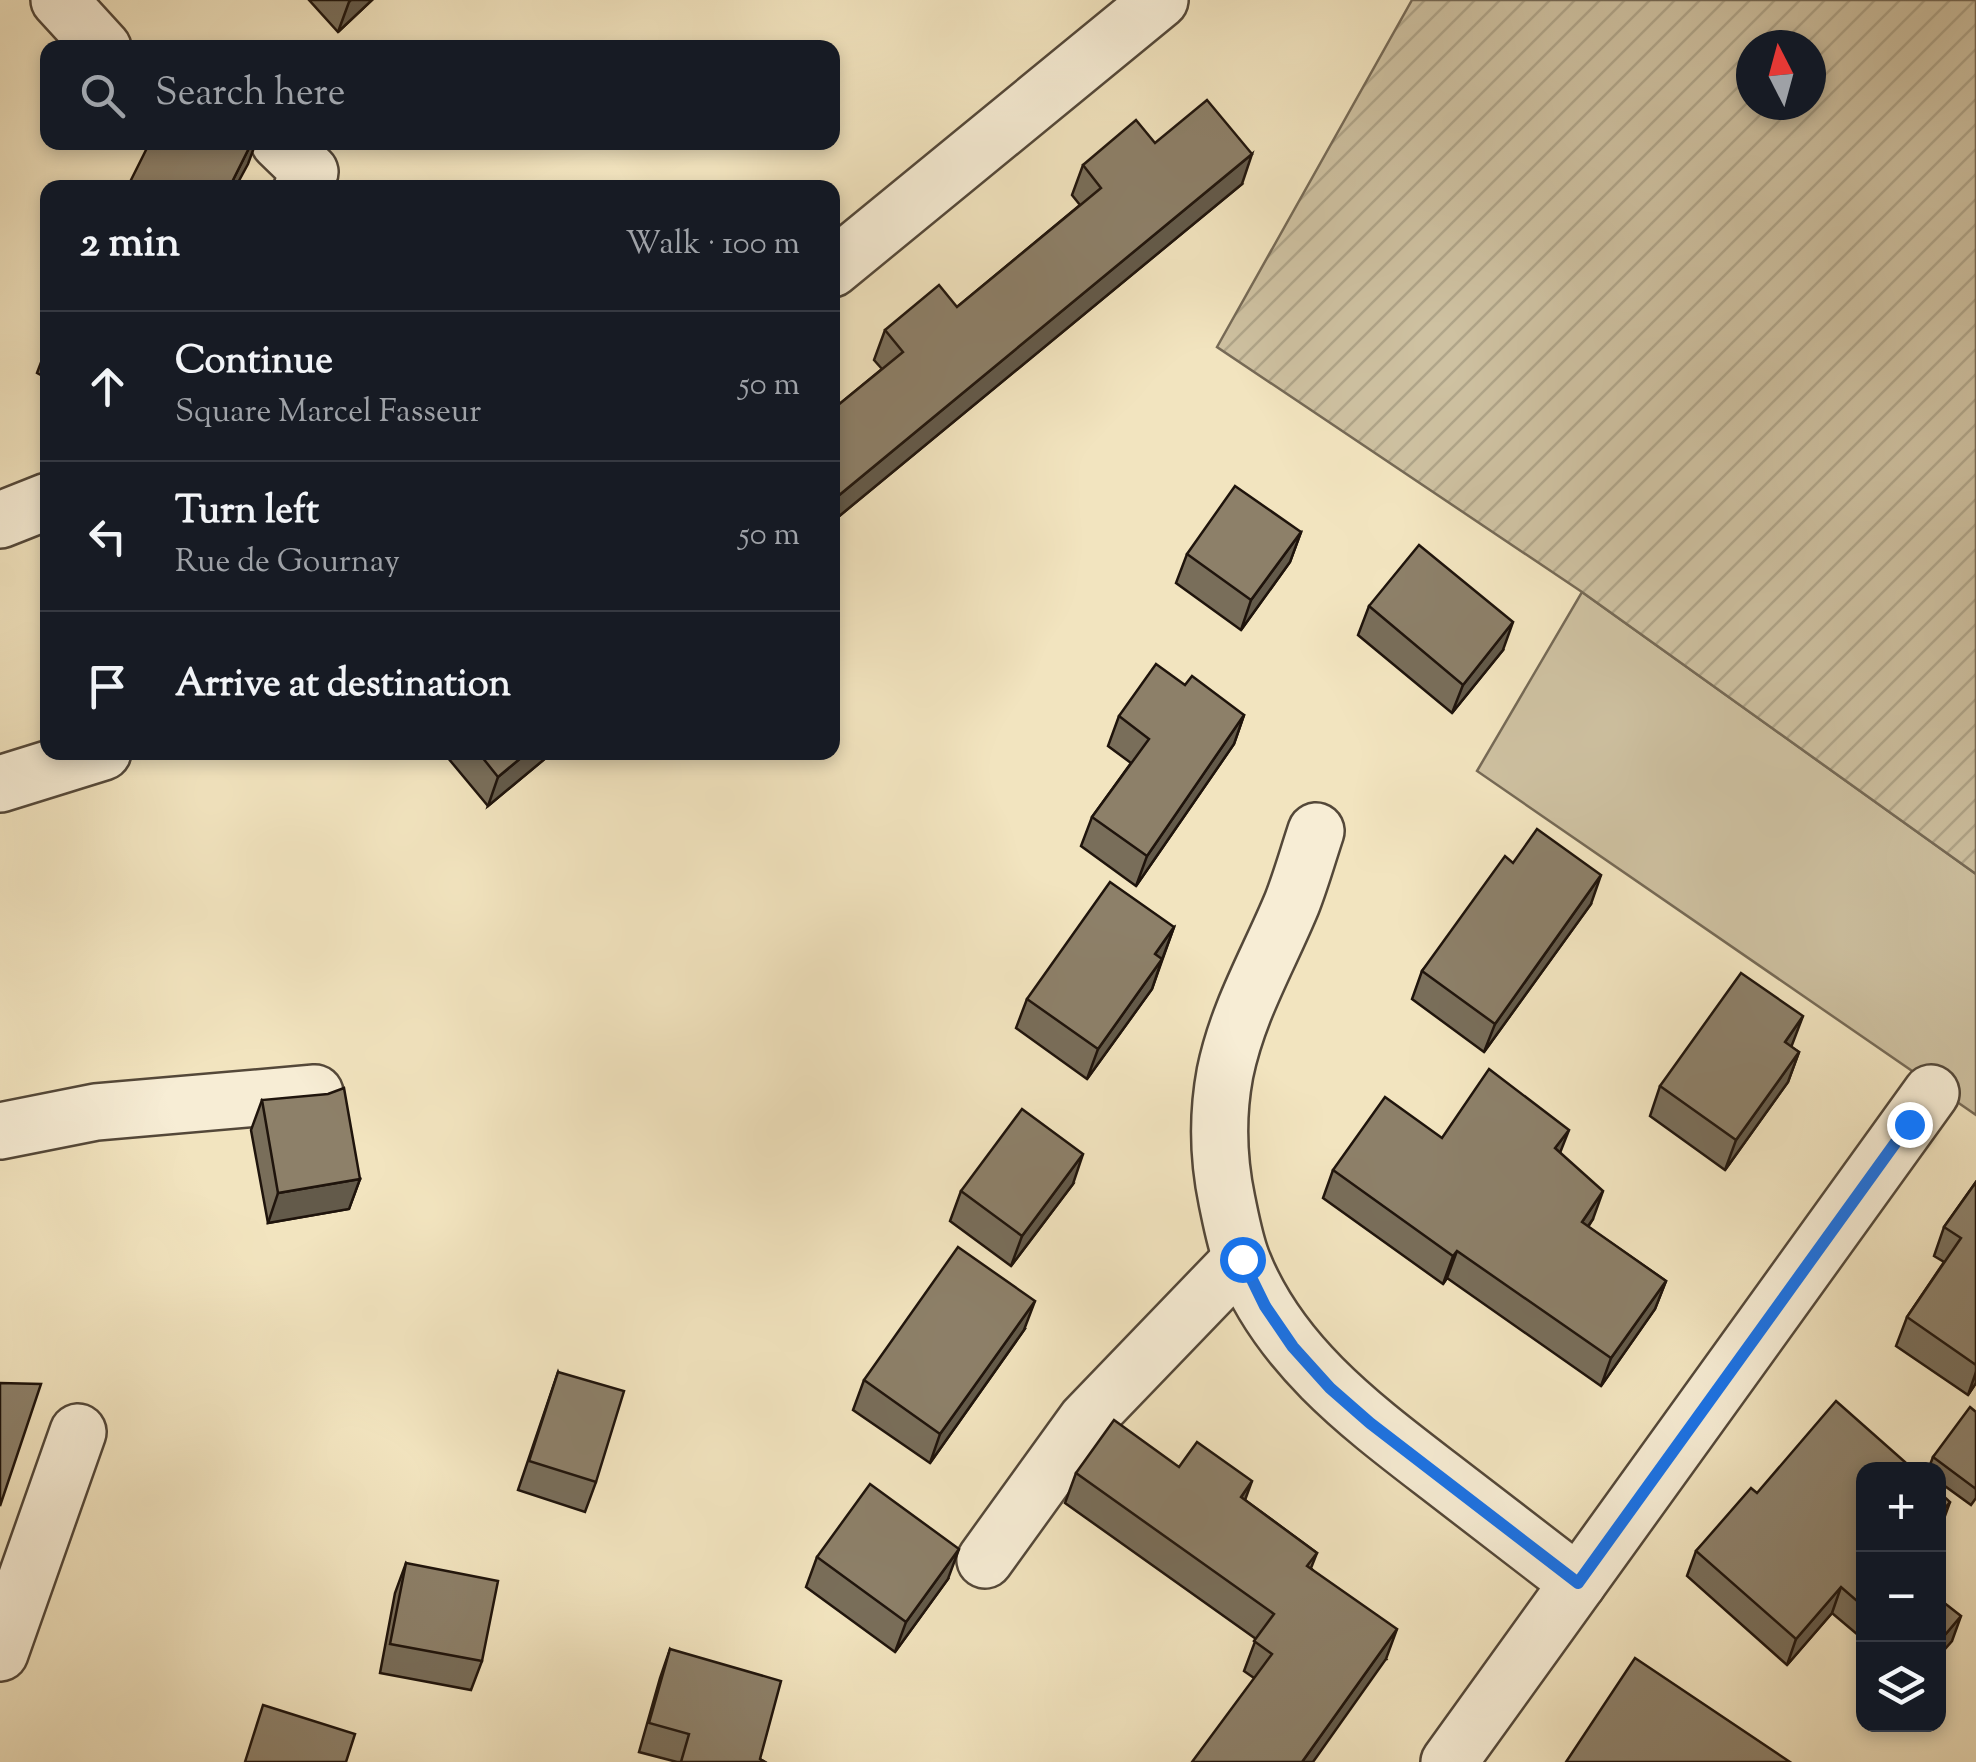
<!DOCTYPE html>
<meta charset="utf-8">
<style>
:root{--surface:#171b24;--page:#242831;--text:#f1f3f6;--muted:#9ea1a6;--line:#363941}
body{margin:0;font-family:"Sorts Mill Goudy",serif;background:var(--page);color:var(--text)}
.controls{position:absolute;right:30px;bottom:30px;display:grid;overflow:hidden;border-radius:20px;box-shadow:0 5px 15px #0003}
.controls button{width:90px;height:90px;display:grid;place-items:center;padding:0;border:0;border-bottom:2px solid var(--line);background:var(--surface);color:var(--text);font:50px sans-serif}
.compass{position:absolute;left:1736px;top:30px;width:90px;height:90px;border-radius:50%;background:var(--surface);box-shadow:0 5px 15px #0003;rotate:354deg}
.stop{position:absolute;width:30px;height:30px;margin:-22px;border:8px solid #1a73e8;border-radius:50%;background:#fff}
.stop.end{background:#1a73e8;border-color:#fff;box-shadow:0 2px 10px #0008}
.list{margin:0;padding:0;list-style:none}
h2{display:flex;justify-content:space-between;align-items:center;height:130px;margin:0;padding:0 40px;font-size:42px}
h2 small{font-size:32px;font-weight:400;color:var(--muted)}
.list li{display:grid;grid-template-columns:65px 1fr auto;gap:30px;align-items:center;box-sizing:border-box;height:150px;padding:0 40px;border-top:2px solid var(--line)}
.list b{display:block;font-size:38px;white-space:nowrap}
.list p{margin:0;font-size:32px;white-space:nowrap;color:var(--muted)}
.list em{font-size:32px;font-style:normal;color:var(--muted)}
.icon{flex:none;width:55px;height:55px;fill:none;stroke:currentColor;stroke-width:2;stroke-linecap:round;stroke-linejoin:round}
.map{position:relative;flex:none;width:1976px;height:1762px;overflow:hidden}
.search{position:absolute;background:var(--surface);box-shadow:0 5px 15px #0003;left:40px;top:40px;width:800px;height:110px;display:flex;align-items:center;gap:25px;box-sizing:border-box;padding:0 35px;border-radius:20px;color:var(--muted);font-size:38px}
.panel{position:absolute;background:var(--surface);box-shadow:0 5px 15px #0003;left:40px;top:180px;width:800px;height:580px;border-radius:20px}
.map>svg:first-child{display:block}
.grass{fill:#cec1a1;stroke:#766a56;stroke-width:2.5}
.garden{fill:url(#garden-furrows);stroke:#766a56;stroke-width:2.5;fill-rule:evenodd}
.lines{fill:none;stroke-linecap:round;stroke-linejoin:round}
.minor-casing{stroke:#544839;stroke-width:60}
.minor{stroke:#f7edd5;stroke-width:55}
.wall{fill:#796e5a;stroke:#1f140c;stroke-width:2.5}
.shaded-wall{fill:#635a4a;stroke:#1f140c;stroke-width:2.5}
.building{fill:#8d8069;stroke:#1f140c;stroke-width:2.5}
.route{stroke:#1a73e8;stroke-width:12}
</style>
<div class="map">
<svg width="1976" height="1762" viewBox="0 0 1976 1762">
<defs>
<pattern id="garden-furrows" width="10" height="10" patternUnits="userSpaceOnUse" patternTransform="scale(2.5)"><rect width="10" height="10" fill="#cec1a1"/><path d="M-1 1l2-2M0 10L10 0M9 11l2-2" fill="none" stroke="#b0a589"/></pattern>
</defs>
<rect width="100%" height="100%" fill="#f2e4bf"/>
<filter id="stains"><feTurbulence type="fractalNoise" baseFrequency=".002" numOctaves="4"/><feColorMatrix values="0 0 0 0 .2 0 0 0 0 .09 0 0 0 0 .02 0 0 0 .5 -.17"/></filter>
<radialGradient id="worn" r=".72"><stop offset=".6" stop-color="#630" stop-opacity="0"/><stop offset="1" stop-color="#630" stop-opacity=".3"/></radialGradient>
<polygon class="grass" points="1582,592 1976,874 1976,1115 1477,771"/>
<path class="garden" d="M1412,0H1976V874L1582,592L1217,347ZM1751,45H1811V105H1751Z"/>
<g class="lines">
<defs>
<g id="minor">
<polyline points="59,0 103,48"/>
<polyline points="279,142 310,172 302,188"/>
<polyline points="832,269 1160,0"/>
<polyline points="0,520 48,501"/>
<polyline points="0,784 103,752"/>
<path d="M1316,831C1308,855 1301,880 1292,903C1268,961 1238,1010 1225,1073C1217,1116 1218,1158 1227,1201C1231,1220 1235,1242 1242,1260C1279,1355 1361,1416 1439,1476C1486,1512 1532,1548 1578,1583"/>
<polyline points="0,1131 96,1112 315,1093"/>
<polyline points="985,1560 1086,1420 1241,1259"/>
<polyline points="0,1653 78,1432"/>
<polyline points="1449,1762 1931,1093"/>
</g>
</defs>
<use href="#minor" class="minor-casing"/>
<use href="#minor" class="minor"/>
</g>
<g class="wall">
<polygon points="309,0 372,0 338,32"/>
<polygon points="1155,143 1242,184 832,522 832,410 882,369 874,360 885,330 957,307 1080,205 1072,195 1083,165"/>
<polygon points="48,344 48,379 37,373"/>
<polygon points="1301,532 1290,562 1241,630 1176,583 1187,554"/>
<polygon points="1369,606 1503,650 1452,713 1358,635"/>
<polygon points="1185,685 1244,715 1234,744 1136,886 1081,846 1092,817 1131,763 1108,746 1119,716"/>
<polygon points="443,752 553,752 488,806"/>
<polygon points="1513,863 1591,904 1484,1052 1412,999 1422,971"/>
<polygon points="1174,927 1152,989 1087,1079 1016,1028 1027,999"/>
<polygon points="1791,1047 1799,1052 1788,1082 1725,1170 1650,1116 1660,1086"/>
<polygon points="262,1100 360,1179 349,1209 268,1223 251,1130"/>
<polygon points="1442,1138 1560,1153 1593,1219 1588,1227 1666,1281 1655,1309 1601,1386 1447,1278 1443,1284 1323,1198 1333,1170"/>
<polygon points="1976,1182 1976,1383 1968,1395 1896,1346 1907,1317 1944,1262 1934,1256 1944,1227"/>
<polygon points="1073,1184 1011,1266 950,1221 961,1191"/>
<polygon points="1024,1330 930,1463 853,1410 864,1380"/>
<polygon points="558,1372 596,1482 585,1512 518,1490"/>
<polygon points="1976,1412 1976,1498 1971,1505 1938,1481 1938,1470 1928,1470 1933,1457"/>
<polygon points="1179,1467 1245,1500 1317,1553 1311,1568 1386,1659 1254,1678 1244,1671 1256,1639 1065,1503 1076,1473"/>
<polygon points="1864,1470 1864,1640 1832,1613 1787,1665 1687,1576 1696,1551 1757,1493"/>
<polygon points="817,1557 948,1579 895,1652 806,1587"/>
<polygon points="406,1563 482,1661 471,1690 380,1673 395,1593"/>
<polygon points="670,1649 760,1759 765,1762 677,1762 639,1752 660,1678"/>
</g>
<g class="shaded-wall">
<polygon points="351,0 372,0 338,32 349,2"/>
<polygon points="252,142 256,142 248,164 235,188 229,188"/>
<polygon points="1252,154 1242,184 832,522 832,501"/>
<polygon points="1301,532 1290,562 1241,630 1251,600"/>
<polygon points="1513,622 1503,650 1452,713 1463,685"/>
<polygon points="1244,715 1234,744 1136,886 1147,856"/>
<polygon points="528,752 553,752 488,806 498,777"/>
<polygon points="1601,875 1591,904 1484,1052 1495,1024"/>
<polygon points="1174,927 1163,957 1144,983 1155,954"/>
<polygon points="1162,959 1152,989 1087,1079 1098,1049"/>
<polygon points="1803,1016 1792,1045 1774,1072 1785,1042"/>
<polygon points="1799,1052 1788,1082 1725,1170 1736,1140"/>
<polygon points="1569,1130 1558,1158 1555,1148"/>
<polygon points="1083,1154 1073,1184 1011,1266 1022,1236"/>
<polygon points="360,1179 349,1209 268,1223 278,1193"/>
<polygon points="1603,1191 1593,1219 1571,1250 1582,1222"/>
<polygon points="1457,1251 1447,1278 1443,1284 1453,1256"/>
<polygon points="1666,1281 1655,1309 1601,1386 1611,1358"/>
<polygon points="1035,1301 1024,1330 930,1463 940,1434"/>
<polygon points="1976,1372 1976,1383 1968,1395"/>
<polygon points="1252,1481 1241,1511 1241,1497"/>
<polygon points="1950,1502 1941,1527 1938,1530 1938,1516"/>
<polygon points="959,1549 948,1579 895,1652 906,1622"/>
<polygon points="1841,1587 1832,1613 1787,1665 1796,1639"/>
<polygon points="1961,1616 1952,1641 1938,1657 1938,1643"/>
<polygon points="1397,1629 1386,1659 1313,1762 1302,1762"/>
</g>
<g class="building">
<polygon points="1207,100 1252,154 832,501 832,410 903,352 885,330 939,285 957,307 1101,188 1083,165 1136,120 1155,143"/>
<polygon points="150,142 252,142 229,188 127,188"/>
<polygon points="1235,486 1301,532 1251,600 1187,554"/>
<polygon points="1419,545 1513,622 1463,685 1369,606"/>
<polygon points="1156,664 1185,685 1192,676 1244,715 1147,856 1092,817 1149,739 1119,716"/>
<polygon points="478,752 528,752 498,777"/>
<polygon points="1537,829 1601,875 1495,1024 1422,971 1505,856 1513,863"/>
<polygon points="1110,882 1174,927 1155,954 1162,959 1098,1049 1027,999"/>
<polygon points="1741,973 1803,1016 1785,1042 1799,1052 1736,1140 1660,1086"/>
<polygon points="1489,1069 1569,1130 1555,1148 1603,1191 1582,1222 1666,1281 1611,1358 1457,1251 1453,1256 1333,1170 1385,1097 1442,1138"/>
<polygon points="344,1088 360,1179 278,1193 262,1100 328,1094"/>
<polygon points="1022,1109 1083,1154 1022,1236 961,1191"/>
<polygon points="1976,1182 1976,1365 1907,1317 1961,1238 1944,1227"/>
<polygon points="958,1247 1035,1301 940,1434 864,1380"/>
<polygon points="558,1372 624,1391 596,1482 529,1461"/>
<polygon points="0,1383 41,1384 0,1506"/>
<polygon points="1836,1401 1914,1470 1864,1470 1864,1607 1841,1587 1796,1639 1696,1551 1751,1488 1757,1493"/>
<polygon points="1970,1407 1976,1412 1976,1489 1933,1457"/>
<polygon points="1114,1420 1179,1467 1197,1442 1252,1481 1241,1497 1317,1553 1307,1566 1397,1629 1302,1762 1192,1762 1272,1654 1254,1641 1274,1614 1076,1473"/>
<polygon points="870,1484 959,1549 906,1622 817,1557"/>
<polygon points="1938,1491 1950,1502 1938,1516"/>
<polygon points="406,1563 498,1581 482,1661 390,1644"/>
<polygon points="1938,1598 1961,1616 1938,1643"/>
<polygon points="670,1649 781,1681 760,1759 765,1762 681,1762 689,1734 649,1723"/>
<polygon points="1635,1658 1790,1762 1566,1762"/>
<polygon points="263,1705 355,1734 346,1762 245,1762"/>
</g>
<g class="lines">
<polyline class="route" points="1242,1259 1265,1306 1293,1347 1330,1388 1370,1423 1578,1583 1909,1124"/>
</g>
<rect width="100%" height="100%" filter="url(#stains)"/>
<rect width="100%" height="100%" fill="url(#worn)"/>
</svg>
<div class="controls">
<button>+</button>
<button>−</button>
<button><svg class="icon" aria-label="layers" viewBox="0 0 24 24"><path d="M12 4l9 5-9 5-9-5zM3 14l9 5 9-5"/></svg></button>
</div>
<svg class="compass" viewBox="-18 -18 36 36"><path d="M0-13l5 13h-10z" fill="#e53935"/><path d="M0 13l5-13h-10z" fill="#9ea1a6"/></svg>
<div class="stop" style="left:1242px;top:1259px"></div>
<div class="stop end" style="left:1909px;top:1124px"></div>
<div class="search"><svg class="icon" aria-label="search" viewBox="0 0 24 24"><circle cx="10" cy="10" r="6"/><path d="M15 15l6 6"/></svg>Search here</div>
<section class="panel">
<h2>2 min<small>Walk · 100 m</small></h2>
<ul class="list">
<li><svg class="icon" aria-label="ahead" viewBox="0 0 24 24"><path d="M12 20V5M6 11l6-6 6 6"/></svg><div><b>Continue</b><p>Square Marcel Fasseur</p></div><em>50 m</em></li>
<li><svg class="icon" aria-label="left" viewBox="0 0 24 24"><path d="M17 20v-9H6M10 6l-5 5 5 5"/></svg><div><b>Turn left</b><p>Rue de Gournay</p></div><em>50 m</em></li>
<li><svg class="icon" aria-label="arrive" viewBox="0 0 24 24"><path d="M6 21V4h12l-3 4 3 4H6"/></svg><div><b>Arrive at destination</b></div></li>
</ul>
</section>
</div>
